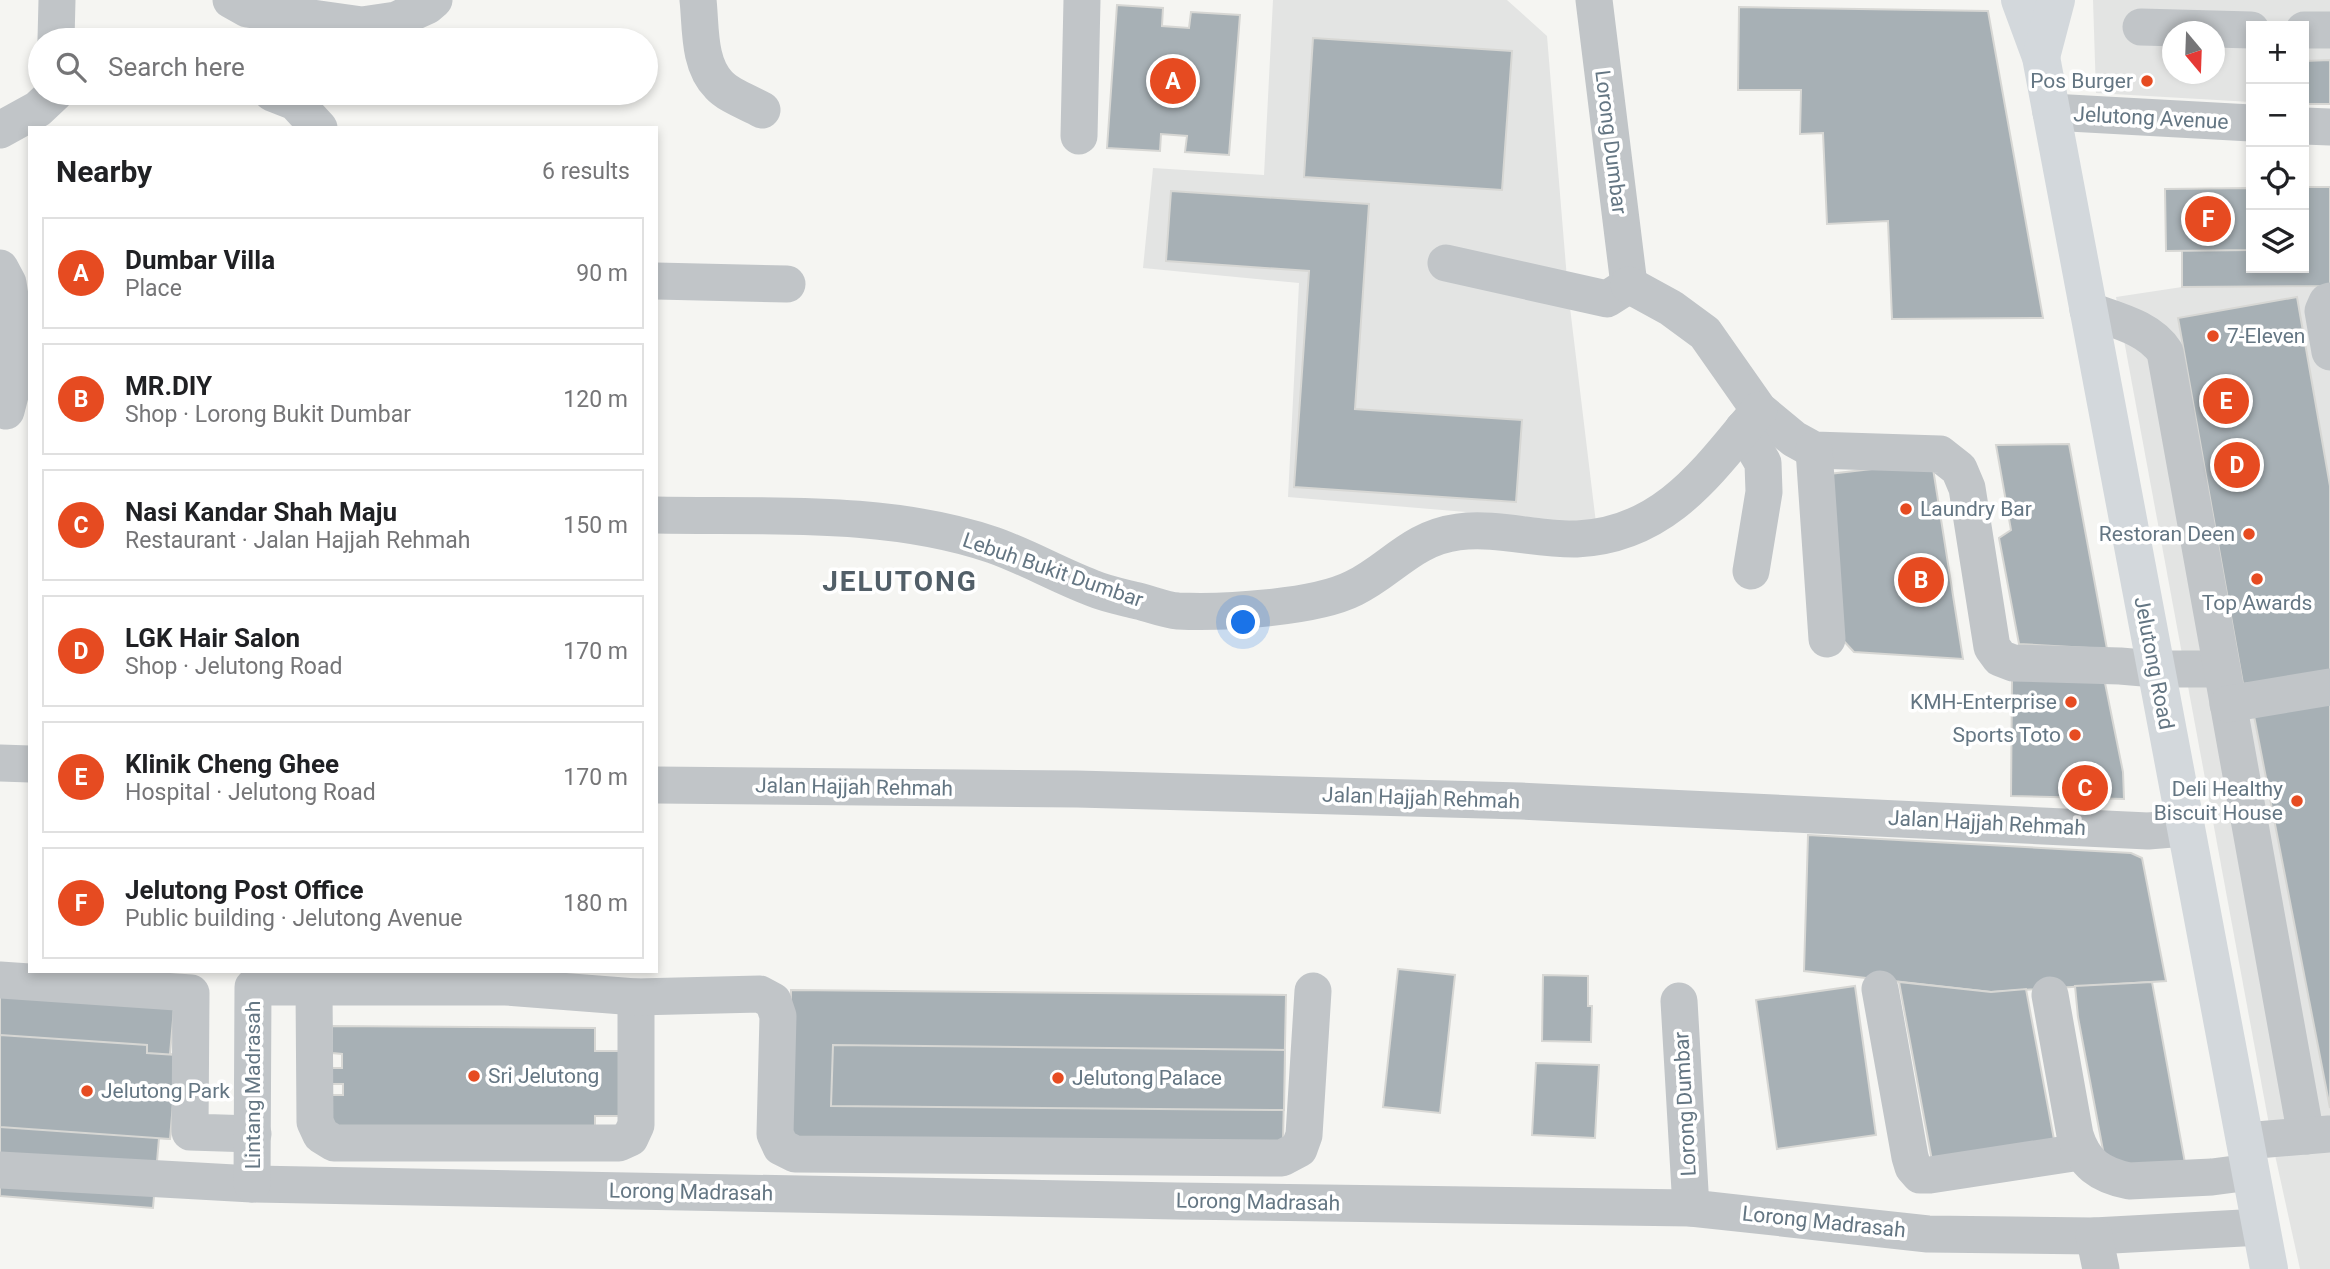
<!DOCTYPE html>
<meta charset="utf-8">
<style>
:root{--surface:#fff;--page:#f6f6f6;--text:#202124;--muted:#757577;--line:#e0e0e0;--accent:#e64b21}
body{margin:0;font-family:Roboto,sans-serif;background:var(--page);color:var(--text)}
.controls{position:absolute;right:21px;top:21px;display:grid;overflow:hidden;border-radius:0px;box-shadow:0 4px 10px #0003}
.controls button{width:63px;height:63px;display:grid;place-items:center;padding:0;border:0;border-bottom:2px solid var(--line);background:var(--surface);color:var(--text);font:35px sans-serif}
.compass{position:absolute;left:2162px;top:21px;width:63px;height:63px;border-radius:50%;background:var(--surface);box-shadow:0 4px 10px #0003;rotate:161deg}
.you{position:absolute;left:1244px;top:623px;width:24px;height:24px;margin:-18px;border:5px solid #fff;border-radius:50%;background:#1a73e8;box-shadow:0 0 0 10px #1a73e833}
.badge{display:grid;place-items:center;width:46px;height:46px;border-radius:50%;background:var(--accent);color:#fff;font-size:23px;font-weight:700}
.pin{position:absolute;translate:-50% -50%;border:4px solid #fff;box-shadow:0 2px 7px #0006}
.list{margin:0;padding:0;list-style:none}
h2{display:flex;justify-content:space-between;align-items:center;height:91px;margin:0;padding:0 28px;font-size:30px}
h2 small{font-size:23px;font-weight:400;color:var(--muted)}
.list li{display:grid;grid-template-columns:46px 1fr auto;gap:21px;align-items:center;box-sizing:border-box;height:112px;margin:0 14px 14px;padding:0 14px;border:2px solid var(--line);border-radius:0px}
.list b{display:block;font-size:26px;white-space:nowrap}
.list p{margin:0;font-size:23px;white-space:nowrap;color:var(--muted)}
.list em{font-size:23px;font-style:normal;color:var(--muted)}
.icon{flex:none;width:38px;height:38px;fill:none;stroke:currentColor;stroke-width:2;stroke-linecap:round;stroke-linejoin:round}
.map{position:relative;flex:none;width:2330px;height:1269px;overflow:hidden}
.search{position:absolute;background:var(--surface);box-shadow:0 4px 10px #0003;left:28px;top:28px;width:630px;height:77px;display:flex;align-items:center;gap:18px;box-sizing:border-box;padding:0 24px;border-radius:38px;color:var(--muted);font-size:26px}
.panel{position:absolute;background:var(--surface);box-shadow:0 4px 10px #0003;left:28px;top:126px;width:630px;height:847px;border-radius:0px}
.map>svg:first-child{display:block}
.built{fill:#e3e4e3;fill-rule:evenodd}
.building{fill:#a7b0b5;stroke:#d7d7d4;stroke-width:2}
.lines{fill:none;stroke-linecap:round;stroke-linejoin:round}
.minor{stroke:#c1c5c8;stroke-width:37}
.major{stroke:#d3d8dc;stroke-width:38}
.poi-dot{fill:#e64b21;stroke:#fff;stroke-width:2.5}
.labels{text-anchor:middle;stroke-width:7;stroke-linejoin:round;paint-order:stroke}
.poi-label{font-size:21px;fill:#647683;stroke:#fff;text-anchor:end}
.street-label{font-size:21px;fill:#647683;stroke:#fff}
.district-label{font-size:28px;font-weight:bold;letter-spacing:2px;fill:#525f68;stroke:#fff}
</style>
<div class="map">
<svg width="2330" height="1269" viewBox="0 0 2330 1269">
<rect width="100%" height="100%" fill="#f5f5f2"/>
<g class="built">
<polygon points="1273,0 1507,0 1547,36 1568,291 1596,523 1288,497 1299,283 1143,268 1153,168 1264,175"/>
<path d="M2093,0H2330V104H2304V26H2251V102L2096,93ZM2172,32H2214V74H2172Z"/>
<polygon points="2319,286 2330,352 2330,1269 2300,1269 2273,1146 2116,297 2182,287"/>
</g>
<g class="building">
<polygon points="1117,5 1163,8 1162,26 1189,28 1191,12 1240,15 1229,155 1185,152 1187,136 1161,134 1160,151 1107,148"/>
<polygon points="1739,7 1988,11 2043,318 1892,319 1888,221 1827,224 1823,133 1800,134 1801,90 1738,90"/>
<polygon points="1313,38 1512,51 1502,190 1304,177"/>
<polygon points="2330,60 2330,104 2304,104 2304,61"/>
<polygon points="2304,187 2330,187 2330,286 2182,287 2182,250 2251,250 2251,268 2304,268"/>
<polygon points="2251,188 2251,250 2166,251 2165,189"/>
<polygon points="1171,191 1369,204 1355,409 1522,420 1516,502 1294,487 1309,271 1166,261"/>
<polygon points="2297,297 2330,486 2330,675 2243,684 2178,318"/>
<polygon points="2069,444 2107,649 2019,644 1999,538 2011,530 1996,445"/>
<polygon points="1932,462 1963,659 1854,652 1841,638 1829,474"/>
<polygon points="2104,678 2123,772 2124,799 2011,796 2012,679"/>
<polygon points="2330,703 2330,1108 2254,716"/>
<polygon points="1808,835 2131,853 2142,858 2166,981 1991,992 1804,971"/>
<polygon points="1398,969 1455,975 1440,1113 1383,1107"/>
<polygon points="0,971 176,986 170,1054 177,1055 170,1139 159,1138 153,1208 0,1196"/>
<polygon points="1543,975 1588,976 1588,1006 1592,1006 1591,1042 1542,1041"/>
<polygon points="1899,982 1991,992 2026,989 2055,1145 1933,1166"/>
<polygon points="2152,982 2185,1163 2119,1167 2105,1161 2078,1017 2075,986"/>
<polygon points="1855,986 1876,1135 1777,1149 1756,1000"/>
<polygon points="791,990 1286,995 1283,1143 789,1138"/>
<polygon points="332,1026 595,1028 595,1051 624,1051 623,1116 595,1116 595,1130 329,1129 330,1095 343,1095 343,1084 324,1084 325,1068 342,1068 342,1054 332,1053"/>
<polygon points="0,1035 147,1045 147,1053 177,1055 170,1139 0,1127"/>
<polygon points="833,1045 1285,1050 1284,1110 831,1106"/>
<polygon points="1536,1063 1599,1065 1595,1138 1532,1135"/>
</g>
<g class="lines">
<g class="minor">
<polyline points="231,0 247,9 362,25 396,20 427,6 434,0"/>
<path d="M698,0C701,27 698,64 719,85C729,96 750,103 762,110"/>
<polyline points="1594,0 1629,285"/>
<polyline points="2141,27 2251,30"/>
<polyline points="2304,30 2330,30"/>
<polyline points="56,40 57,0"/>
<polyline points="272,93 295,102 319,128"/>
<polyline points="2051,112 2251,123"/>
<polyline points="2304,126 2330,127"/>
<polyline points="0,130 38,109 55,93"/>
<polyline points="1079,136 1082,0"/>
<polyline points="1446,263 1607,299 1629,285"/>
<polyline points="0,268 8,283 14,322 16,372 6,411"/>
<polyline points="656,281 787,284"/>
<polyline points="1629,285 1671,308 1705,333 1759,410 1794,439 1814,450 1940,454 1959,469 1967,488 1992,647 2000,658 2013,663 2120,666 2155,669 2222,669"/>
<polyline points="2330,301 2327,302 2323,311 2330,352"/>
<path d="M2088,310C2114,320 2149,327 2165,352L2306,1136"/>
<polyline points="1743,429 1763,463 1764,492 1751,571"/>
<polyline points="1814,450 1827,639"/>
<path d="M656,515C766,517 888,509 993,545C1027,557 1058,575 1092,588C1106,594 1122,597 1138,601C1151,604 1165,610 1178,611C1223,613 1315,608 1354,588C1391,570 1412,538 1458,532C1497,527 1537,540 1577,539C1665,535 1708,471 1759,410"/>
<polyline points="2228,704 2330,687"/>
<polyline points="0,763 30,764"/>
<polyline points="656,785 1077,789 1521,801 2148,831 2185,828"/>
<polyline points="0,980 191,993 190,1132 253,1134"/>
<polyline points="314,987 315,1122 321,1135 334,1143 619,1143 630,1138 636,1125 636,997"/>
<polyline points="1880,989 1910,1157 1913,1167 1920,1175 1930,1175 2080,1152"/>
<path d="M2050,995L2075,1135C2084,1164 2100,1175 2129,1181L2212,1177L2250,1172"/>
<polyline points="1679,1001 1691,1208"/>
<polyline points="2245,1141 2329,1134"/>
<polyline points="0,1170 252,1184 1177,1201 1691,1208 1928,1234 2094,1236 2261,1227"/>
<polyline points="252,1184 253,987 506,987 636,997 760,994 773,1001 778,1016 775,1134 781,1147 795,1154 1282,1158 1299,1149 1304,1135 1313,991"/>
<polyline points="2094,1236 2101,1269"/>
</g>
<g class="major">
<polyline points="2020,0 2041,57 2269,1269"/>
<polyline points="2041,57 2056,0"/>
</g>
</g>
<g class="poi-dot">
<circle cx="2147" cy="81" r="7"/>
<circle cx="2213" cy="336" r="7"/>
<circle cx="1906" cy="509" r="7"/>
<circle cx="2249" cy="534" r="7"/>
<circle cx="2257" cy="579" r="7"/>
<circle cx="2071" cy="702" r="7"/>
<circle cx="2075" cy="735" r="7"/>
<circle cx="2297" cy="801" r="7"/>
<circle cx="474" cy="1076" r="7"/>
<circle cx="1058" cy="1078" r="7"/>
<circle cx="87" cy="1091" r="7"/>
</g>
<g class="labels">
<g class="poi-label">
<text x="2133" y="88">Pos Burger</text>
<text x="2227" y="343" text-anchor="start">7-Eleven</text>
<text x="1920" y="516" text-anchor="start">Laundry Bar</text>
<text x="2235" y="541">Restoran Deen</text>
<text x="2257" y="610" text-anchor="middle">Top Awards</text>
<text x="2057" y="709">KMH-Enterprise</text>
<text x="2061" y="742">Sports Toto</text>
<text x="2283" y="796">Deli Healthy<tspan x="2283" dy="24">Biscuit House</tspan></text>
<text x="488" y="1083" text-anchor="start">Sri Jelutong</text>
<text x="1072" y="1085" text-anchor="start">Jelutong Palace</text>
<text x="101" y="1098" text-anchor="start">Jelutong Park</text>
</g>
<g class="street-label">
<text transform="translate(2151 118) rotate(3)" y="7">Jelutong Avenue</text>
<text transform="translate(1611 142) rotate(83)" y="7">Lorong Dumbar</text>
<text transform="translate(1053 570) rotate(19)" y="7">Lebuh Bukit Dumbar</text>
<text transform="translate(2154 663) rotate(79)" y="7">Jelutong Road</text>
<text transform="translate(854 787) rotate(1)" y="7">Jalan Hajjah Rehmah</text>
<text transform="translate(1421 798) rotate(2)" y="7">Jalan Hajjah Rehmah</text>
<text transform="translate(1987 823) rotate(3)" y="7">Jalan Hajjah Rehmah</text>
<text transform="translate(253 1085) rotate(-90)" y="7">Lintang Madrasah</text>
<text transform="translate(1685 1104) rotate(-93)" y="7">Lorong Dumbar</text>
<text transform="translate(691 1192) rotate(1)" y="7">Lorong Madrasah</text>
<text transform="translate(1258 1202) rotate(1)" y="7">Lorong Madrasah</text>
<text transform="translate(1824 1222) rotate(6)" y="7">Lorong Madrasah</text>
</g>
<g class="district-label">
<text x="900" y="591">JELUTONG</text>
</g>
</g>
</svg>
<div class="controls">
<button>+</button>
<button>−</button>
<button><svg class="icon" aria-label="locate" viewBox="0 0 24 24"><circle cx="12" cy="12" r="6"/><path d="M12 2v4M12 18v4M2 12h4M18 12h4"/></svg></button>
<button><svg class="icon" aria-label="layers" viewBox="0 0 24 24"><path d="M12 4l9 5-9 5-9-5zM3 14l9 5 9-5"/></svg></button>
</div>
<svg class="compass" viewBox="-18 -18 36 36"><path d="M0-13l5 13h-10z" fill="#e53935"/><path d="M0 13l5-13h-10z" fill="#757577"/></svg>
<div class="you"></div>
<div class="pin badge" style="left:1173px;top:81px">A</div>
<div class="pin badge" style="left:1921px;top:580px">B</div>
<div class="pin badge" style="left:2085px;top:788px">C</div>
<div class="pin badge" style="left:2237px;top:465px">D</div>
<div class="pin badge" style="left:2226px;top:401px">E</div>
<div class="pin badge" style="left:2208px;top:219px">F</div>
<div class="search"><svg class="icon" aria-label="search" viewBox="0 0 24 24"><circle cx="10" cy="10" r="6"/><path d="M15 15l6 6"/></svg>Search here</div>
<section class="panel">
<h2>Nearby<small>6 results</small></h2>
<ul class="list">
<li><span class="badge">A</span><div><b>Dumbar Villa</b><p>Place</p></div><em>90 m</em></li>
<li><span class="badge">B</span><div><b>MR.DIY</b><p>Shop · Lorong Bukit Dumbar</p></div><em>120 m</em></li>
<li><span class="badge">C</span><div><b>Nasi Kandar Shah Maju</b><p>Restaurant · Jalan Hajjah Rehmah</p></div><em>150 m</em></li>
<li><span class="badge">D</span><div><b>LGK Hair Salon</b><p>Shop · Jelutong Road</p></div><em>170 m</em></li>
<li><span class="badge">E</span><div><b>Klinik Cheng Ghee</b><p>Hospital · Jelutong Road</p></div><em>170 m</em></li>
<li><span class="badge">F</span><div><b>Jelutong Post Office</b><p>Public building · Jelutong Avenue</p></div><em>180 m</em></li>
</ul>
</section>
</div>
